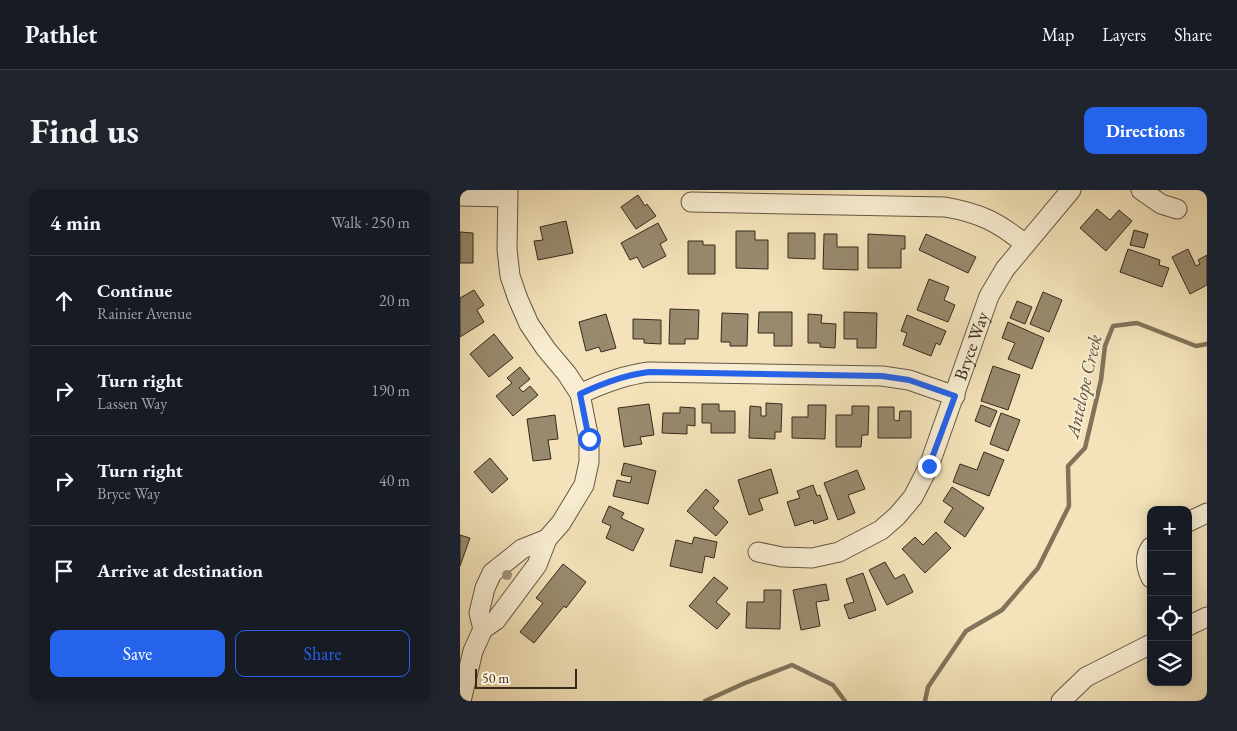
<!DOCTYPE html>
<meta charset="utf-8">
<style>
:root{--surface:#171b24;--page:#20242c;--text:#f1f3f6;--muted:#9ea1a6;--line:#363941;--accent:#2563eb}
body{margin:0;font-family:"EB Garamond",serif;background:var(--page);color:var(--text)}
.controls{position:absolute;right:15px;bottom:15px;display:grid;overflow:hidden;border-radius:10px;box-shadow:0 2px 12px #0003}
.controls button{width:45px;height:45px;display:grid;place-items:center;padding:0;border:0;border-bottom:1px solid var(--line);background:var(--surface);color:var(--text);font:25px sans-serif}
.scale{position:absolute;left:15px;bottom:12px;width:102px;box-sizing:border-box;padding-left:5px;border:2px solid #352a1c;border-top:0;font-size:14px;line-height:18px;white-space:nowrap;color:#352a1c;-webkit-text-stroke:4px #f8edd2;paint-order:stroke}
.stop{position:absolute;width:15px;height:15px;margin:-11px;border:4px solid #2563eb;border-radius:50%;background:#fff}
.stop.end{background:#2563eb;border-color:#fff;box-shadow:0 1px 5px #0008}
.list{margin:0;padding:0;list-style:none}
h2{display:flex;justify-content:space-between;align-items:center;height:65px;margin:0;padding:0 20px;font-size:21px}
h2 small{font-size:16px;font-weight:400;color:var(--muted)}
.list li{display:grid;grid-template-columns:32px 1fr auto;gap:15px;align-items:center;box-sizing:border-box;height:90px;padding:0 20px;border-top:1px solid var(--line)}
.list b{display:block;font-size:19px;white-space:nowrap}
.list p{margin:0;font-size:16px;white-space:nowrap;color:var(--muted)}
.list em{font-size:16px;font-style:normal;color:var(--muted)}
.actions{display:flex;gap:10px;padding:15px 20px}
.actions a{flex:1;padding:11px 0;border:1px solid var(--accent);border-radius:10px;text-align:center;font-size:18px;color:var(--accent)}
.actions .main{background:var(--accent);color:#fff}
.icon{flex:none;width:28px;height:28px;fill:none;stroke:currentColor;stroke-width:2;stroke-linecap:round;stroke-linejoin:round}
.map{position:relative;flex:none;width:747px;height:511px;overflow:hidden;border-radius:10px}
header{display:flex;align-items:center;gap:30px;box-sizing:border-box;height:70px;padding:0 25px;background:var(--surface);border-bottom:1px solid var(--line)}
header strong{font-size:24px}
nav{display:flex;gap:28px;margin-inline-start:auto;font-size:18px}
.intro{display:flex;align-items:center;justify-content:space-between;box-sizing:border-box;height:120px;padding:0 30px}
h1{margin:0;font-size:35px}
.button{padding:12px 22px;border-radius:10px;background:var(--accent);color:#fff;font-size:18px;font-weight:700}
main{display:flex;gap:30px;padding:0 30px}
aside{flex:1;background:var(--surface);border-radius:10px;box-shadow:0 2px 12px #0003}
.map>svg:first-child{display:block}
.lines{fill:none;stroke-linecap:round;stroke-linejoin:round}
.stream{stroke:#81735a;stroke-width:4.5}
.building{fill:#988a6e;stroke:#352a1c}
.minor-casing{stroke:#655844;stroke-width:21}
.minor{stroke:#f8edd2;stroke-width:19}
.tree{fill:#a19275}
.route{stroke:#2563eb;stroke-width:6}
.labels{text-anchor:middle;stroke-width:4;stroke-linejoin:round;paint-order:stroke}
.street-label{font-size:18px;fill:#352a1c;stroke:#f8edd2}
.water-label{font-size:19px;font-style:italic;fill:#5b4f3b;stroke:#f8edd2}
</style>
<header>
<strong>Pathlet</strong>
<nav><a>Map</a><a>Layers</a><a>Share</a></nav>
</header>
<div class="intro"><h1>Find us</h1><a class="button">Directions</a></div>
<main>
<aside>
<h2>4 min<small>Walk · 250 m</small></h2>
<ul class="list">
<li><svg class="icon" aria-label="ahead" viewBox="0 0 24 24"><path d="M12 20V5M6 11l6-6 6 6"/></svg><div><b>Continue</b><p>Rainier Avenue</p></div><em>20 m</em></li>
<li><svg class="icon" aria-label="right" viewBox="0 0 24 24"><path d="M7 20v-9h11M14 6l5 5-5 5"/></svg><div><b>Turn right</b><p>Lassen Way</p></div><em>190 m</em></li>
<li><svg class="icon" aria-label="right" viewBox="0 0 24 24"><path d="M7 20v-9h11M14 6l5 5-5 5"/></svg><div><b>Turn right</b><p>Bryce Way</p></div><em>40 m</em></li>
<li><svg class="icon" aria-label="arrive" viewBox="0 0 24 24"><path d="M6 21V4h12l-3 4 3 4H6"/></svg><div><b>Arrive at destination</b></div></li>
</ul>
<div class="actions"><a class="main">Save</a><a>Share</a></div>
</aside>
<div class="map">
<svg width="747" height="511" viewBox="0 0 747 511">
<rect width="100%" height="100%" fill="#f4e3ba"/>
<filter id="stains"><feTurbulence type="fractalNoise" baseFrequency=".004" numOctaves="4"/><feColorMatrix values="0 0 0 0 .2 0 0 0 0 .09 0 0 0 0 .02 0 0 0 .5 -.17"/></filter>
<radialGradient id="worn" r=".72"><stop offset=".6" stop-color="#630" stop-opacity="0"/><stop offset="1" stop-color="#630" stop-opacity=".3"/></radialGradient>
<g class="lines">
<g class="stream">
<polyline points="245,511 285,493 332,475 373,495 385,511"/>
<polyline points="465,511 468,497 506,441 542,420 578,378 609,316 608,276 625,258 641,190 645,156 653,136 677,133 736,156 747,154"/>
</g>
</g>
<g class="building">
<polygon points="178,5 185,16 187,14 196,26 176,39 161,17"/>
<polygon points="637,19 650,30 659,20 672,31 646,61 620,38"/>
<polygon points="106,31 113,63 78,70 74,51 83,50 80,37"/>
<polygon points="198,33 207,50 200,54 206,66 183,78 177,67 170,70 161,53"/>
<polygon points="674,40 688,44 684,58 670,55"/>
<polygon points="276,41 295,41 295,50 308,50 308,79 276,78"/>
<polygon points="0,42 13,43 13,73 0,73"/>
<polygon points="328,43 355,43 355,69 328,68"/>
<polygon points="364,44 377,44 377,57 398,57 398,80 363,79"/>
<polygon points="408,44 445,46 445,59 441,59 441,78 408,78"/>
<polygon points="466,44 516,67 508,83 459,60"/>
<polygon points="228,51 243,51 243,55 255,55 255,84 228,84"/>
<polygon points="668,59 700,70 699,75 709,78 702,97 660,82"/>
<polygon points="728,59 736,76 740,74 738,70 747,65 747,95 730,104 712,67"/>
<polygon points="469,89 489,97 484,110 495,115 488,132 457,120"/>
<polygon points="14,100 24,115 17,120 24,132 0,147 0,108"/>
<polygon points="583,102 602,110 589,142 570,134"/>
<polygon points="557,111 572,117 565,134 550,128"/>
<polygon points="210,119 239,120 238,149 225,149 225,154 209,154"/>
<polygon points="299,122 332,122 332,156 314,156 314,143 298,143"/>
<polygon points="384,122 417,123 416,158 397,158 397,149 384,149"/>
<polygon points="262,123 288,124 287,156 270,156 270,152 261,152"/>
<polygon points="146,124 156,158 141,162 139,157 126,161 119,132"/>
<polygon points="348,124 362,125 361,133 376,134 375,158 360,157 360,153 348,153"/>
<polygon points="447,125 486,141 480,155 476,153 471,166 443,155 447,143 441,141"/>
<polygon points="173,129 201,130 201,154 184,153 184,149 173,149"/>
<polygon points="548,132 584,148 572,179 548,169 555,153 542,148"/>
<polygon points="34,144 53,168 29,187 10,164"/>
<polygon points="533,176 560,185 548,220 521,211"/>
<polygon points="60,177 70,189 59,198 63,202 70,196 78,205 53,226 36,206 52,193 47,188"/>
<polygon points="306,213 322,214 321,242 315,242 315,249 289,248 290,216 301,217 301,226 306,226"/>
<polygon points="189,214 194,245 180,247 182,254 164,257 158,218"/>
<polygon points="242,214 259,214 259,221 275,221 275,243 251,243 251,233 242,233"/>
<polygon points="348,215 366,215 365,249 332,248 332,227 348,227"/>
<polygon points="521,215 537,221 530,237 515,231"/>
<polygon points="392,216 409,216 408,245 402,245 401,257 376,257 376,225 392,225"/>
<polygon points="220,217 235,218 235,236 227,235 227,244 202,243 203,223 220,223"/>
<polygon points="418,217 434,217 434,230 439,231 440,221 451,221 451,248 418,248"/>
<polygon points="541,223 560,230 548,261 530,254"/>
<polygon points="95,225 98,249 88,250 91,269 73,271 67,229"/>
<polygon points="524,262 544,270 529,306 493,292 500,274 517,280"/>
<polygon points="30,268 48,289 32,303 14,282"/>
<polygon points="164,273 196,281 188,314 153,306 157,290 170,293 172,287 161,285"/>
<polygon points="311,279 318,303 299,309 303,320 289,325 278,290"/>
<polygon points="397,280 405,299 388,305 395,323 378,330 364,293"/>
<polygon points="353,295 357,306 360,305 368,329 354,334 353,330 335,336 327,312 340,308 337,301"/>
<polygon points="492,297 524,318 505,347 484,332 493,318 483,311"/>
<polygon points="246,299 259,311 253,318 268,332 256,346 227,321"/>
<polygon points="149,316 164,323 161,328 184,339 173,361 146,348 151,336 142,332"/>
<polygon points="476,342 491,358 465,383 442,359 455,347 463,355"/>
<polygon points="0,345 10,348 0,376"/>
<polygon points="234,347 257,352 254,368 245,366 242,383 210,376 216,350 232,354"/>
<polygon points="425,372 435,389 444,384 453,402 427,415 409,380"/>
<polygon points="103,374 126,392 106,418 104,416 74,453 60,442 83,413 76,408"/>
<polygon points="403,383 416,420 389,429 384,415 394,412 386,389"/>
<polygon points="254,387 268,398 256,412 270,424 257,439 229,416"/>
<polygon points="366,394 369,410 356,412 360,436 341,440 333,400"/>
<polygon points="304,400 321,400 320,439 286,438 287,412 304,412"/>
</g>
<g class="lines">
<defs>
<g id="minor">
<polyline points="681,0 701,14 717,19"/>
<polyline points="0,6 47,7"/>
<path d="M231,12L485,17C520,23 538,32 565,54"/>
<path d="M120,204C143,193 164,185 189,182L422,186L449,190L495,206"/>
<polyline points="728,332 747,323"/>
<path d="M691,357C684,366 686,378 691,388"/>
<path id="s1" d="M298,362L322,367L352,368L379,362L421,340L437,326L453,307L469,276L529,106L545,79L611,0"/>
<polyline points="728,436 747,427"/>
<polyline points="23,439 19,423 25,398 32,383 62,359 87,349"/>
<polyline points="1,511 13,461 23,439 36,430 77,375 87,349 101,333 124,295 129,272 129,249 120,204 107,184 86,159 69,134 58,109 50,86 47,59 48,0"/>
<polyline points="601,511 626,487 691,454"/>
</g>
</defs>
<use href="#minor" class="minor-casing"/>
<use href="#minor" class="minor"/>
</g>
<circle class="tree" cx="47" cy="385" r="5"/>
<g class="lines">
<path class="route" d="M129,249L120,204C143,193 164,185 189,182L422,186L449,190L495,206L469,276"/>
</g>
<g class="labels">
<g class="street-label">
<text dy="6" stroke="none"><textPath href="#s1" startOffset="338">Bryce Way</textPath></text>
</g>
<g class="water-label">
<text transform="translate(623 196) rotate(-77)" y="7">Antelope Creek</text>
</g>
</g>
<rect width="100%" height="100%" filter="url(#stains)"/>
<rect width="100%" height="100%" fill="url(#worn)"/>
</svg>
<div class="controls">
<button>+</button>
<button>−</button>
<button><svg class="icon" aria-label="locate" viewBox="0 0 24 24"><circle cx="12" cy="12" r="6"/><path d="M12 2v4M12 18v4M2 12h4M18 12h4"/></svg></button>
<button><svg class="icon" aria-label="layers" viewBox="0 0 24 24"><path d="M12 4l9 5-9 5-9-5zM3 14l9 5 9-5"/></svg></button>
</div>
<div class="scale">50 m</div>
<div class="stop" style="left:129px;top:249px"></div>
<div class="stop end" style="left:469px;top:276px"></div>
</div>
</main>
